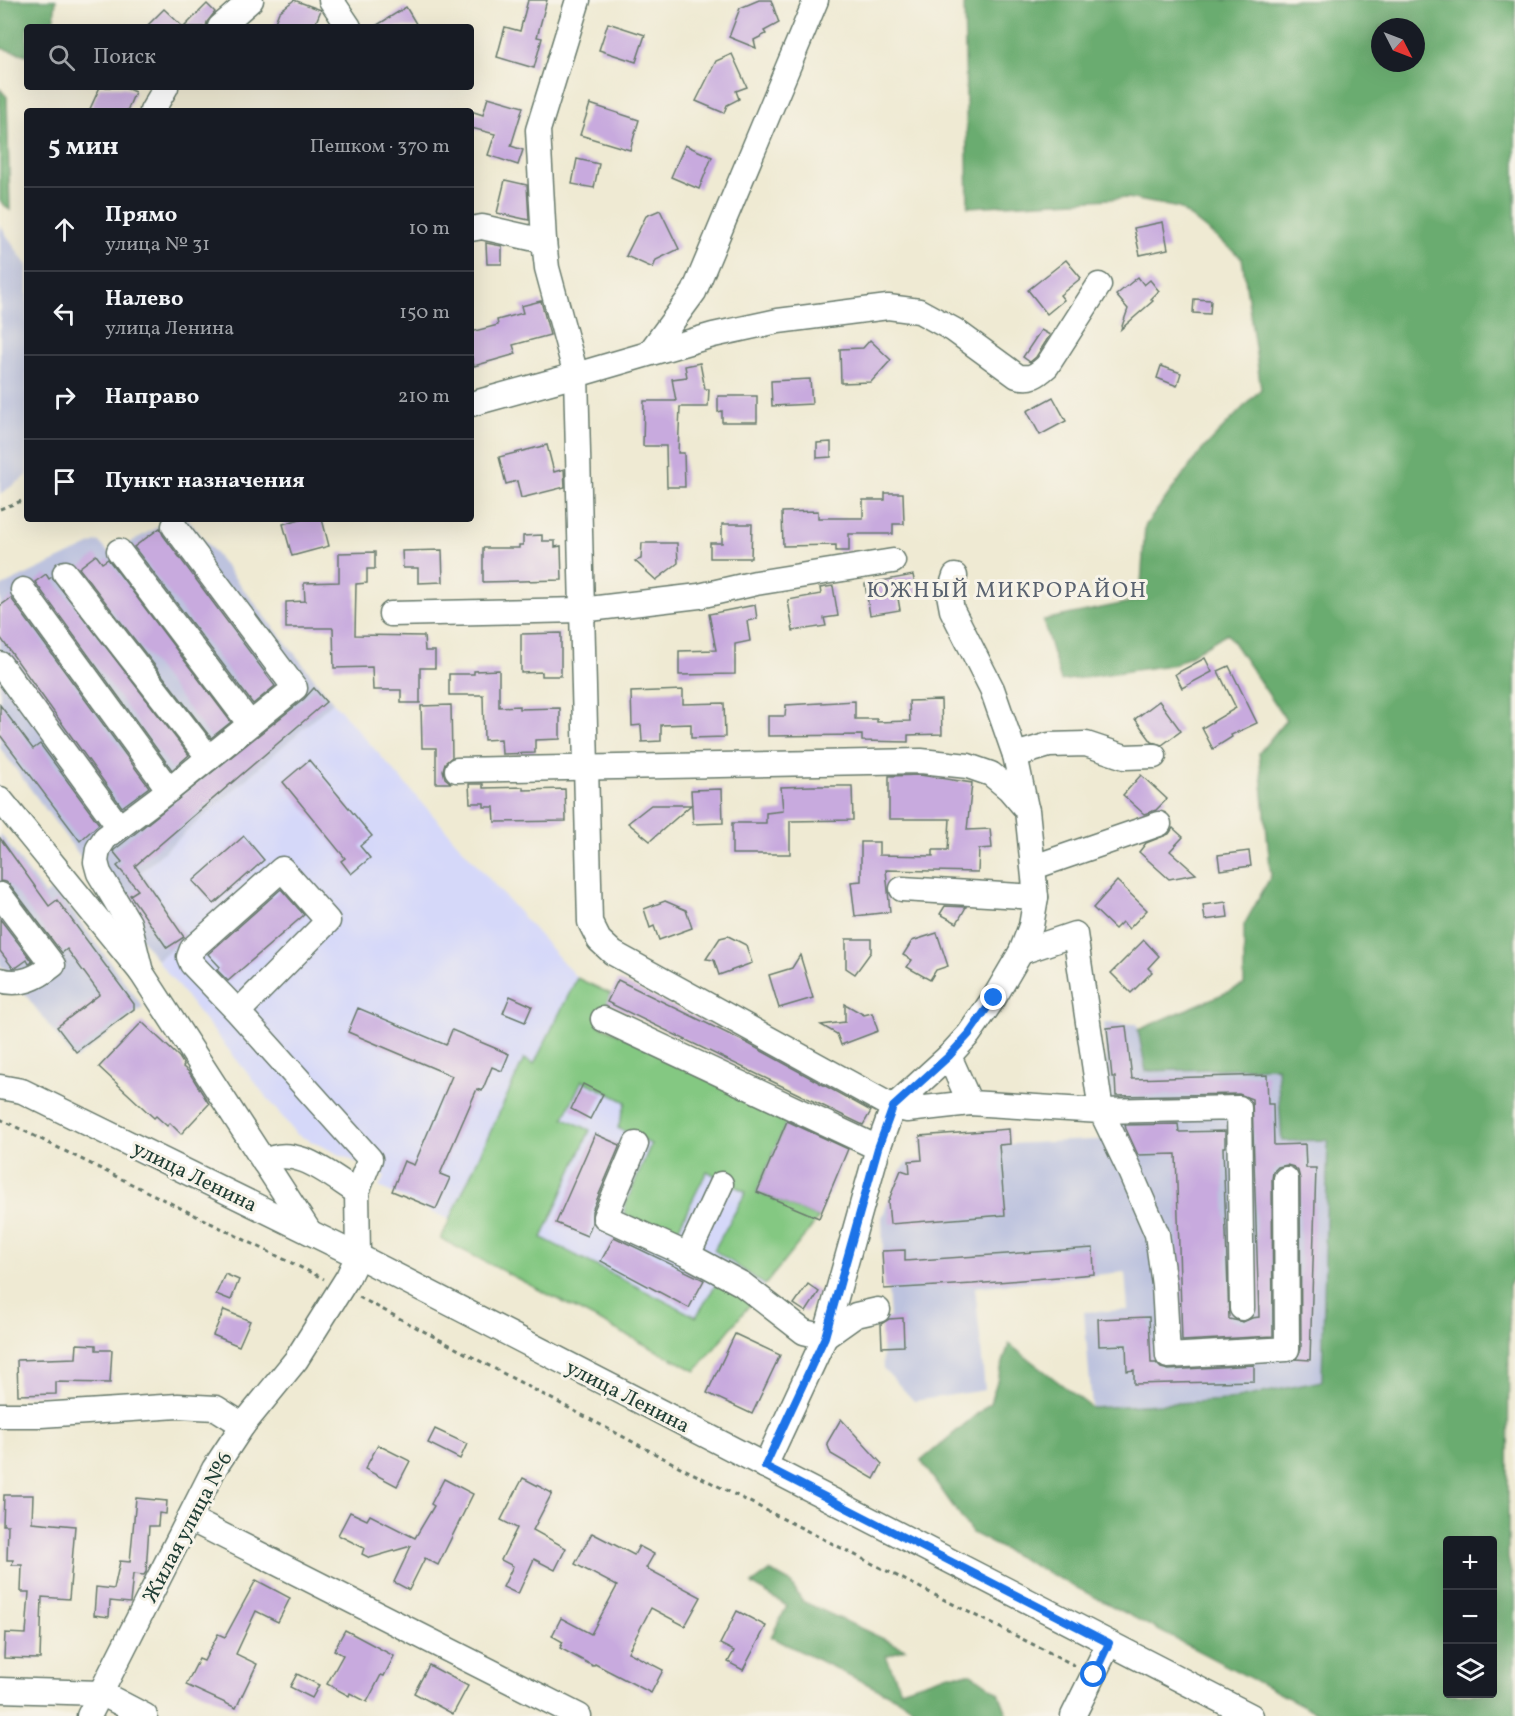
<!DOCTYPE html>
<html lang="ru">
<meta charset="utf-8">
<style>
:root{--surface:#171b24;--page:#242831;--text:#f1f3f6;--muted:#9ea1a6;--line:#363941}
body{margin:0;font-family:Vollkorn,serif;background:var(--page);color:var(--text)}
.controls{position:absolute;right:18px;bottom:18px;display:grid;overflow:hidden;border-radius:6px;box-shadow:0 6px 24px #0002}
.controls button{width:54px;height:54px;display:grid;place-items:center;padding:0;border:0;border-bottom:2px solid var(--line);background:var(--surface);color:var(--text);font:30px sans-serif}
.compass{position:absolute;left:1371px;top:18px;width:54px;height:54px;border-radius:50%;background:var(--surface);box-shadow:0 6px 24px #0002;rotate:132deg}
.stop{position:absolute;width:18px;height:18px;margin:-14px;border:4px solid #1a73e8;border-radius:50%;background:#fff}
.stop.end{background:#1a73e8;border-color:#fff;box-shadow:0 2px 6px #0008}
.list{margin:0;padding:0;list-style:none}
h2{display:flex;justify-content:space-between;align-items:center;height:78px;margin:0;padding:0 24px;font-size:26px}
h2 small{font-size:20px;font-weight:400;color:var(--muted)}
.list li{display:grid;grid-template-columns:39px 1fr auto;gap:18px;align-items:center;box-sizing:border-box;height:84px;padding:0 24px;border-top:2px solid var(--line)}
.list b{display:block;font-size:22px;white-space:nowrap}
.list p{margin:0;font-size:20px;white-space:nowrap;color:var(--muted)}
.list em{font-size:20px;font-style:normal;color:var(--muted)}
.icon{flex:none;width:33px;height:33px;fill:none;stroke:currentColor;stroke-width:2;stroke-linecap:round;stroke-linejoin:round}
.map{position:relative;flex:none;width:1515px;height:1716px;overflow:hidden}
.search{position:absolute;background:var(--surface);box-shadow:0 6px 24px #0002;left:24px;top:24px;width:450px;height:66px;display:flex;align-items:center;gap:15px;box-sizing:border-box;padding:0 21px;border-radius:6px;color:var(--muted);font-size:22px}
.panel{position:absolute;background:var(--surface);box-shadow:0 6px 24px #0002;left:24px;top:108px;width:450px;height:414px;border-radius:6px}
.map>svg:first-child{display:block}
.built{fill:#d5d8f9}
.industrial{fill:#bdc3de}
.green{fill:#84c882;stroke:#52825b;stroke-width:1.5}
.forest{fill:#6bac70;stroke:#457452;stroke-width:1.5;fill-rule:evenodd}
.building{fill:#c8aade}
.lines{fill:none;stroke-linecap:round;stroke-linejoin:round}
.minor-casing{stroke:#687a6c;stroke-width:27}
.path{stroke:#687a6c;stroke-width:3;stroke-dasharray:4.5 4.5;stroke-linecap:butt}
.minor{stroke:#fff;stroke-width:24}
.route{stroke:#1a73e8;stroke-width:8}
.labels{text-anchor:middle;stroke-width:6;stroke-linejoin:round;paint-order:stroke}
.street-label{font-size:21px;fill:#1f3d34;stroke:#f7f3e8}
.neighbourhood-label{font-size:22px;letter-spacing:1.5px;fill:#5a6370;stroke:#f7f3e8}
</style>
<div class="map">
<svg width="1515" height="1716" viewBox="0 0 1515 1716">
<rect width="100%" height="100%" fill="#f7f3e8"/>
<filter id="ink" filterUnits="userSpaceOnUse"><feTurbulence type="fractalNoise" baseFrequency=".0167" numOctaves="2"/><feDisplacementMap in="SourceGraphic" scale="12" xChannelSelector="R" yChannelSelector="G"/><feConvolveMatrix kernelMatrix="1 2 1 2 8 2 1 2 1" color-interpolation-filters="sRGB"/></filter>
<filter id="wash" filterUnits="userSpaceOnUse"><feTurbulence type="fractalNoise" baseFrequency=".008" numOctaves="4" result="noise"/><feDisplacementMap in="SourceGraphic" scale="24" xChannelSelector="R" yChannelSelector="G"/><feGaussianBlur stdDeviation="1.35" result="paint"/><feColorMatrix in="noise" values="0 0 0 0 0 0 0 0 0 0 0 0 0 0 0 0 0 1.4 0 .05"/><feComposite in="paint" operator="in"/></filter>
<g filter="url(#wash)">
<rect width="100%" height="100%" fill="#efead3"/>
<polygon class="built" points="333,702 577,978 611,994 599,1026 791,1112 819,1218 696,1371 441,1239 450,1220 379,1187 385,1176 296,1134 157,960 186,938 141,872"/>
<g class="industrial">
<polygon points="0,225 27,266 27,476 0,494"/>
<polygon points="171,519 188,519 333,702 141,872 186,938 157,960 0,748 0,587 98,541 110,554"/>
<polygon points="0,833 45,895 55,888 143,1007 75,1060 6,969 0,966"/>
<polygon points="1104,1023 1137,1024 1146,1071 1277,1066 1282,1140 1328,1140 1322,1381 1228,1400 1092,1408 1084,1312 1128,1310 1125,1272 975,1287 985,1390 914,1401 883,1368 881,1319 890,1318 888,1289 884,1289 882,1217 901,1170 909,1161 922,1160 920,1136 1010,1144 1110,1139"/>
</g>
<polygon class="green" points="577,978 611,994 599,1025 791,1112 757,1192 819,1218 765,1285 714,1250 746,1192 707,1171 675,1235 672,1237 624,1214 625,1206 651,1144 618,1128 626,1102 582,1080 564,1118 590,1130 542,1238 696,1317 718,1281 752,1302 696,1371 441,1239 524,1059 534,1064"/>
<g class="forest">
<polygon points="0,0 56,0 53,27 27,27 27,55 0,48"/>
<path d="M964,0H1515V1275L1509,1285L1508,1558L1515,1595V1716H1323L972,1533L921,1461L990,1403L1009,1344L1092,1408L1228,1400L1322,1381L1328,1140L1282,1141L1277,1067L1146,1071L1138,1030L1244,985V925L1271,876L1259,753L1286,720L1227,633L1176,664L1061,681L1043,620L1140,600L1145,526L1201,451L1261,389L1242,258L1179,208L1128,198L968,207ZM1380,27H1416V63H1380ZM1448,1540H1492V1694H1448Z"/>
<polygon points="0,89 7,97 10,210 0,201"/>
<polygon points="770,1571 790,1582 802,1601 905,1649 886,1656 901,1690 949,1674 972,1674 999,1693 1008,1716 924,1716 904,1702 771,1637 787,1606 752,1584"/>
</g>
<g id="blocks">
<g class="building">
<polygon points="294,0 321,10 314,27 273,27 279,12"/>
<polygon points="528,0 547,0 537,37 542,38 534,68 497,57 505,27 520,31"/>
<polygon points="759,0 771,0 779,23 764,31 766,34 754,40 756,48 729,37 740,8"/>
<polygon points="207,4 215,12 207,22 206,27 184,27"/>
<polygon points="406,7 418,27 374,27"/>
<polygon points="164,9 183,27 146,27"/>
<polygon points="608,23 645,35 636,62 599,50"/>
<polygon points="732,54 747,87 736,91 739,99 727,105 724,113 696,101 716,61"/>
<polygon points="100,87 123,87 135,92 127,111 89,111"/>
<polygon points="488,97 523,107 511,146 523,150 518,165 488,155 495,134 471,128 471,111 483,115"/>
<polygon points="590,104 639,120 630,150 580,135"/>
<polygon points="685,145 712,157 699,189 671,177"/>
<polygon points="577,159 599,164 594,188 572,184"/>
<polygon points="505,180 527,185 529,220 497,213"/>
<polygon points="660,210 679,249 656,260 653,268 626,256 646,216"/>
<polygon points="1163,222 1168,249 1140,255 1134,228"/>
<polygon points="486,243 502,246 502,264 487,264"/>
<polygon points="1066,260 1081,278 1060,295 1064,300 1047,314 1028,290"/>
<polygon points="1138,277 1144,285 1150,280 1159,291 1151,299 1153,301 1121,329 1128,309 1116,295"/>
<polygon points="1194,299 1211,300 1210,314 1193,313"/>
<polygon points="541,301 550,335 513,345 516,354 474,366 471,355 471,332 498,325 497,320 523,313 521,306"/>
<polygon points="1041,330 1050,335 1036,357 1030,362 1023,357"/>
<polygon points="870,340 891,360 871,382 841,383 840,349 863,348"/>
<polygon points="700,363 705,389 709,389 708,407 680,407 678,453 684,453 685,487 667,487 666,446 643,446 644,401 676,401 672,379 687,377 685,366"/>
<polygon points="1161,366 1181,373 1177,386 1157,378"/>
<polygon points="810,379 812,404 772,406 771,381"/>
<polygon points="718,396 757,396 757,422 722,422 722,411 718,412"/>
<polygon points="1053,397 1066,421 1040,435 1027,411"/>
<polygon points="831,442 831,457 817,458 817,443"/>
<polygon points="547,445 554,472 564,469 565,487 521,498 517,481 506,484 499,457"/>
<polygon points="885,493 903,493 904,524 893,524 893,534 849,534 849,551 836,551 836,545 783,546 782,512 818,511 818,518 863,518 863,500 885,500"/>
<polygon points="300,519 322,519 329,546 292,556 283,524"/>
<polygon points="722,524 752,524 751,558 710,558 710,543 722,543"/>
<polygon points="160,528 163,535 275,686 253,704 134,547"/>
<polygon points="542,535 542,541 555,541 555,547 561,546 562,580 483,582 483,548 519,548 519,545 523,545 523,536"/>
<polygon points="642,543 677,543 678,563 656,580 635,561 641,559"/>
<polygon points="442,550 443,582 418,583 418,568 403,568 402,551"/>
<polygon points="375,552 375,569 367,569 367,583 356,584 355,635 424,636 425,651 435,651 435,668 420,668 420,703 401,703 401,690 373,690 372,667 334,668 333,628 286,628 286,602 305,601 304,583 339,582 339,553"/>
<polygon points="96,555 102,563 108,559 231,722 211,738 79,568"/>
<polygon points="46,574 49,579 52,577 189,755 172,770 35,582"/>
<polygon points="913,575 917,594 898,598 900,610 870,615 865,584"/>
<polygon points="833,586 838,616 824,618 826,626 793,631 788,600 821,594 820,588"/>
<polygon points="11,598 149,787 122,807 0,637 0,606"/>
<polygon points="755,605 757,619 747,621 750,641 735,644 735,674 679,675 679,651 716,650 709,614"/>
<polygon points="561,633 561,676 542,676 542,672 521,673 521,634"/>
<polygon points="1205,658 1212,672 1182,688 1175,674"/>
<polygon points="1229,666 1257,723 1231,735 1232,737 1213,749 1202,728 1236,708 1218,671"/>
<polygon points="499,670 499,707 519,706 519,709 560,708 560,739 535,740 535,753 502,754 501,739 484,740 483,695 449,695 449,674 474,674 474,671"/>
<polygon points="314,688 326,702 135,866 184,937 167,948 130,895 138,890 117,866 122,862 113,851 304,699"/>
<polygon points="683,690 683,704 724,703 725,737 691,738 691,724 661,725 661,741 642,742 641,725 632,726 631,692"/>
<polygon points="941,700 942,734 908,735 908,742 862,741 862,735 768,736 768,716 785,716 786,705 855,701 855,719 877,719 877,722 910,721 909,701"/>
<polygon points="1159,701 1181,731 1162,745 1152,742 1135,719"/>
<polygon points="0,705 33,749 40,744 99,824 80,841 0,735"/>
<polygon points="451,705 452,757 445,763 443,770 445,778 451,783 436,783 436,748 422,748 421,706"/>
<polygon points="309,760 372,836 360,846 370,858 351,874 341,861 345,858 283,782"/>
<polygon points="920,775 972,783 967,830 990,829 992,848 979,849 978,872 886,870 890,912 855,916 851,882 861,881 861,842 879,842 879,855 933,856 933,850 948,850 950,819 889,819 889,776"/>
<polygon points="1141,775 1167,799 1156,810 1144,814 1123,795"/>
<polygon points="469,784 483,784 483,788 523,787 523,790 565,789 566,821 495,822 494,807 484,807 484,803 470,803"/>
<polygon points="812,786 852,786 853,820 790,821 790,854 732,854 732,823 766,823 766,813 783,811 781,787"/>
<polygon points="722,789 723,823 693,824 691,790"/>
<polygon points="651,805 691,805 650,841 628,823"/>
<polygon points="1173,828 1183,837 1170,851 1196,874 1169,879 1139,852 1146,843 1169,834"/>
<polygon points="244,836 264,860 214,904 193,881"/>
<polygon points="0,838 49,906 57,900 134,1004 134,1009 76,1052 57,1027 100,994 67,949 62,953 11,886 6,882 0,881"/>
<polygon points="1249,851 1251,866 1220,870 1218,855"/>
<polygon points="1117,881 1147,910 1129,929 1122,922 1115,929 1093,908"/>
<polygon points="281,889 304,915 228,981 217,970 220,967 208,954"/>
<polygon points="665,901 686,910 692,928 659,940 654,926 650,928 644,909"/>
<polygon points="1226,902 1228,917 1205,920 1203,905"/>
<polygon points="945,906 966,907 957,923 940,914"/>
<polygon points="0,919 33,962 29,964 27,960 17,967 13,968 0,951"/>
<polygon points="937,933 948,966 936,970 930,980 907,967 912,960 903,955 912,941"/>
<polygon points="728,936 746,945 752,963 719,975 714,960 706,959 720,938"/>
<polygon points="846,939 871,939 871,952 855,974 846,968"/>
<polygon points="1144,940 1159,956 1148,968 1152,972 1131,993 1111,973"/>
<polygon points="800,955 813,998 779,1008 769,975 792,968"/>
<polygon points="618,980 747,1043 871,1111 863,1125 607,1002"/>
<polygon points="510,996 532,1006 525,1022 503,1013"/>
<polygon points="845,1004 864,1015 872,1013 878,1031 841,1045 837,1034 821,1025 845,1022"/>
<polygon points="358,1008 446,1045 452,1030 509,1054 502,1071 492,1067 482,1091 477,1089 440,1174 450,1178 436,1209 392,1191 404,1161 414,1165 452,1076 348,1032"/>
<polygon points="142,1022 179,1057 184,1065 183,1067 189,1072 209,1104 181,1134 170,1123 167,1126 156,1116 154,1118 99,1067"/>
<polygon points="1126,1026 1132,1079 1267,1075 1268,1104 1273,1104 1274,1145 1305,1144 1306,1168 1316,1168 1310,1360 1296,1359 1301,1349 1300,1179 1298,1171 1294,1167 1287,1165 1278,1167 1273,1172 1272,1179 1273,1336 1182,1341 1176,1154 1138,1155 1126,1129 1125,1125 1178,1124 1179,1132 1225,1131 1225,1147 1223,1147 1229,1319 1243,1322 1252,1318 1259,1317 1252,1099 1239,1094 1116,1096 1115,1077 1112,1077 1107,1028"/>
<polygon points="583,1084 603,1094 590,1119 571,1109"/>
<polygon points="787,1121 848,1149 819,1218 757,1192"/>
<polygon points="1009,1129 1010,1144 999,1145 1005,1215 890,1224 888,1202 901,1170 910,1173 909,1161 922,1160 920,1136"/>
<polygon points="595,1134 620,1145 592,1211 592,1223 587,1236 556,1223"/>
<polygon points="614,1237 704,1280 689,1308 601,1261"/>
<polygon points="1093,1248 1094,1274 973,1284 884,1289 882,1251 905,1250 905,1261"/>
<polygon points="225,1274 239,1280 231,1300 216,1294"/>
<polygon points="808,1284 819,1292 806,1312 794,1304"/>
<polygon points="224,1310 250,1321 239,1346 213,1335"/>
<polygon points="1149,1317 1151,1363 1156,1363 1161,1368 1169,1370 1254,1365 1254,1381 1134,1384 1134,1370 1127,1371 1126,1345 1099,1346 1098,1319"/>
<polygon points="903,1318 904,1346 882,1347 881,1324 889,1319"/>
<polygon points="735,1334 780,1355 752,1414 707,1393"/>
<polygon points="77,1344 96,1345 96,1350 112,1350 110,1383 56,1382 56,1394 18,1395 17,1360 76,1358"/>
<polygon points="841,1419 882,1464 874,1479 831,1454 827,1443"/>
<polygon points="435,1429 467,1444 460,1459 428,1443"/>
<polygon points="378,1445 410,1461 397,1486 365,1469"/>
<polygon points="523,1478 552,1493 533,1530 566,1548 555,1570 534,1559 518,1594 503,1587 513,1566 501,1560 517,1528 501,1520"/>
<polygon points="444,1479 473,1494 438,1565 425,1558 409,1590 394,1582 411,1546 370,1558 362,1554 364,1548 338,1535 350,1512 367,1520 370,1515 415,1538 434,1506 431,1504"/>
<polygon points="4,1495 33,1495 32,1522 75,1526 69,1599 42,1597 40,1659 4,1658 5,1633 26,1634 29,1592 21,1592 22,1565 12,1565 13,1560 7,1560 8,1525 3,1525"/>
<polygon points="136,1498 167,1501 166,1514 159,1513 158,1526 149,1526 146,1572 144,1575 133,1574 130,1603 110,1601 109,1617 94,1615 96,1587 114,1589 120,1561 130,1562"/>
<polygon points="592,1533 634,1555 639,1546 654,1554 646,1568 701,1597 685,1626 651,1608 628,1652 663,1670 651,1693 595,1664 593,1666 560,1648 563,1642 552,1636 561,1618 591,1634 617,1586 575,1564"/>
<polygon points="256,1580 290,1598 278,1622 256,1611 236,1654 257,1664 236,1708 186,1685 199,1659 204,1661 218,1634 225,1637"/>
<polygon points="737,1611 766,1626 743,1670 728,1662 734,1651 720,1644"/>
<polygon points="345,1630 394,1656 384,1676 381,1675 367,1702 350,1693 349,1696 327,1684 343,1655 334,1650"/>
<polygon points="429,1665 468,1686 453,1714 414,1693"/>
<polygon points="297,1674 319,1685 312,1698 290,1687"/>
</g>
</g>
</g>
<g filter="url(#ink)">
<use href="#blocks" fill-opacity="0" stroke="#687a6c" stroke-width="1.5"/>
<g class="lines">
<defs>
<g id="minor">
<polyline points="331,0 349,27"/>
<polyline points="220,27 251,0"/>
<polyline points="152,111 166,87"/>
<polyline points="471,229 482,227 544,241"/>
<polyline points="650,352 694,292 816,0"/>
<polyline points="471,404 576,375 547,268 544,241 538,130 578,0"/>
<polyline points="119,551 250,724"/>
<polyline points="65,573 209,758"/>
<polyline points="955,576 949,594 952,610 992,689 1015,755 1026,808"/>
<polyline points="23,590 169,790"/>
<polyline points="391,614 581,610 699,596 756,583 893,561"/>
<polyline points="0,664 119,827"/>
<polyline points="1015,755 1049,745 1086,744 1125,757 1154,756"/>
<polyline points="457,770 921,761 968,766 991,774 1009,789 1027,810 1036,897 1031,926 1021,952 994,998 969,1034 949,1056 893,1107"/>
<polyline points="0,799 141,972 309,1231"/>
<polyline points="1034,867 1159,824"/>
<polyline points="902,889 1036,897"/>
<path d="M0,895L53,965C37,978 21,986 0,980"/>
<polyline points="1021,952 1075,934 1101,1111 1239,1108 1242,1308"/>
<polyline points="141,972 129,923 99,873 96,862 98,849 105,838 169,790 295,688 174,526"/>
<polyline points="603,1019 878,1148"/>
<polyline points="949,1056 970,1103 1101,1111 1128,1167 1157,1234 1164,1285 1168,1356 1287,1349 1286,1179"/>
<polyline points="0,1087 22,1091 358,1256 1251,1716"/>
<polyline points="893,1107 907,1110 970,1103"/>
<polyline points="636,1144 605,1217 688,1255 742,1284 804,1332 825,1337 856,1315 878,1310"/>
<path d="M264,1162C295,1143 331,1176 357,1192"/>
<polyline points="688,1255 721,1184"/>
<polyline points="0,1415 41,1415 178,1406 216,1408 243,1425"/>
<path d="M765,1466L825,1337L878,1148L893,1107L613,953L599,940L590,922L576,375L713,335L778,321L888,307L919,311L954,330L1017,376C1031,380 1037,375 1047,366L1099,285"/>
<polyline points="190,1519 579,1716"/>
<polyline points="0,1690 101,1693 145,1716"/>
<polyline points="89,1716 214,1469 243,1425 296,1360 348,1277 358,1256 357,1192 370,1159 238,1012 328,921 282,869 192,949 189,957 192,964 238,1012"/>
<polyline points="1073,1716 1109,1643"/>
</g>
</defs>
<use href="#minor" class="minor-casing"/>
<g class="path">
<polyline points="0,509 27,499"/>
<polyline points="0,1119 324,1279"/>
<polyline points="359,1297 686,1470 1076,1666"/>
</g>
<use href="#minor" class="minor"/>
</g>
</g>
<g class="lines" filter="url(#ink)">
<polyline class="route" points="994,998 969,1034 949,1056 893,1107 878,1148 825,1337 765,1466 1109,1643 1094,1675"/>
</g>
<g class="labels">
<g class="street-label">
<text transform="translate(195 1176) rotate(26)" y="7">улица Ленина</text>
<text transform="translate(628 1396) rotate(27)" y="7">улица Ленина</text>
<text transform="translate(187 1527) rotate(-62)" y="7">Жилая улица №6</text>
</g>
<g class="neighbourhood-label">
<text x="1007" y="597">ЮЖНЫЙ МИКРОРАЙОН</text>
</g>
</g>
</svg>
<div class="controls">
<button>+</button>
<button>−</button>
<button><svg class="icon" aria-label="layers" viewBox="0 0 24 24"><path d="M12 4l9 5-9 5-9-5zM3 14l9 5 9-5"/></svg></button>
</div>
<svg class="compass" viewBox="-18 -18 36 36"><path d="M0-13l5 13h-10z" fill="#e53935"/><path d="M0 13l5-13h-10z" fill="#9ea1a6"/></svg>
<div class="stop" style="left:1094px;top:1675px"></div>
<div class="stop end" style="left:994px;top:998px"></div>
<div class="search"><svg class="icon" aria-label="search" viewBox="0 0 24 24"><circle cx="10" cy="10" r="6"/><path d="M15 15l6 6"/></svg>Поиск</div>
<section class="panel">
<h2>5 мин<small>Пешком · 370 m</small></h2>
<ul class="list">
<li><svg class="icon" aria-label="ahead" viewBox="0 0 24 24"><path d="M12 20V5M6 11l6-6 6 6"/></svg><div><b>Прямо</b><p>улица № 31</p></div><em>10 m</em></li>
<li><svg class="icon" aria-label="left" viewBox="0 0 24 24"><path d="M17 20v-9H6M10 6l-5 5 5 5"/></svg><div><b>Налево</b><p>улица Ленина</p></div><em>150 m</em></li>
<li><svg class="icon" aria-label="right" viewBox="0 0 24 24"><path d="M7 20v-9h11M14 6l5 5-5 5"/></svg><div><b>Направо</b></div><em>210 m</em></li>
<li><svg class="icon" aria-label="arrive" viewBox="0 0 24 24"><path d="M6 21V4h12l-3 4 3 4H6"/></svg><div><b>Пункт назначения</b></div></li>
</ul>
</section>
</div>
